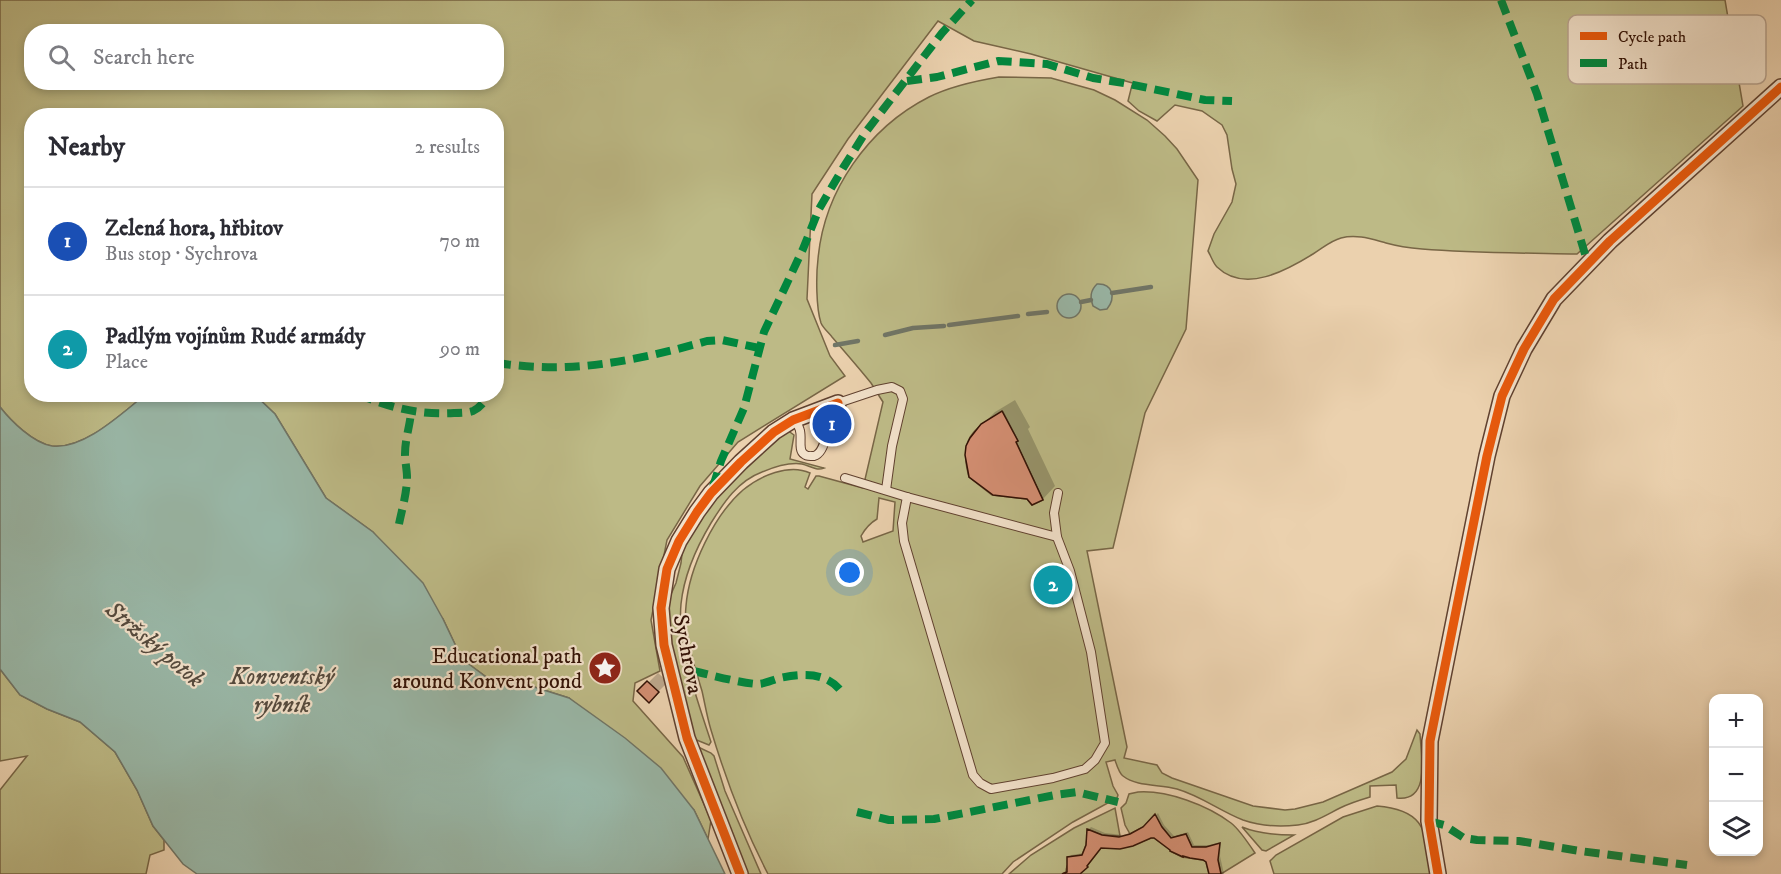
<!DOCTYPE html>
<meta charset="utf-8">
<style>
:root{--surface:#fff;--page:#f2f2f3;--text:#2b2b33;--muted:#7c7c81;--line:#e1e1e2;--accent:#7c3aed}
body{margin:0;font-family:"IM FELL DW Pica",serif;background:var(--page);color:var(--text)}
.controls{position:absolute;right:18px;bottom:18px;display:grid;overflow:hidden;border-radius:12px;box-shadow:0 3px 9px #0003}
.controls button{width:54px;height:54px;display:grid;place-items:center;padding:0;border:0;border-bottom:2px solid var(--line);background:var(--surface);color:var(--text);font:30px sans-serif}
.you{position:absolute;left:850px;top:573px;width:21px;height:21px;margin:-15px;border:4px solid #fff;border-radius:50%;background:#1a73e8;box-shadow:0 0 0 9px #1a73e833}
.badge{display:grid;place-items:center;width:39px;height:39px;border-radius:50%;background:var(--accent);color:#fff;font-size:20px;font-weight:700}
.pin{position:absolute;translate:-50% -50%;border:3px solid #fff;box-shadow:0 2px 6px #0006}
.list{margin:0;padding:0;list-style:none}
h2{display:flex;justify-content:space-between;align-items:center;height:78px;margin:0;padding:0 24px;font-size:26px}
h2 small{font-size:20px;font-weight:400;color:var(--muted)}
.list li{display:grid;grid-template-columns:39px 1fr auto;gap:18px;align-items:center;box-sizing:border-box;height:108px;padding:0 24px;border-top:2px solid var(--line)}
.list b{display:block;font-size:22px;white-space:nowrap}
.list p{margin:0;font-size:20px;white-space:nowrap;color:var(--muted)}
.list em{font-size:20px;font-style:normal;color:var(--muted)}
.icon{flex:none;width:33px;height:33px;fill:none;stroke:currentColor;stroke-width:2;stroke-linecap:round;stroke-linejoin:round}
.map{position:relative;flex:none;width:1781px;height:874px;overflow:hidden}
.search{position:absolute;background:var(--surface);box-shadow:0 3px 9px #0003;left:24px;top:24px;width:480px;height:66px;display:flex;align-items:center;gap:15px;box-sizing:border-box;padding:0 21px;border-radius:24px;color:var(--muted);font-size:22px}
.panel{position:absolute;background:var(--surface);box-shadow:0 3px 9px #0003;left:24px;top:108px;width:480px;height:294px;border-radius:24px}
.map>svg:first-child{display:block}
.green{fill:#bdba86;stroke:#786646;stroke-width:1.5;fill-rule:evenodd}
.water{fill:#99b7a7;stroke:#707566;stroke-width:1.5}
.shadow{fill:#0003}
.lines{fill:none;stroke-linecap:round;stroke-linejoin:round}
.stream{stroke:#707566;stroke-width:4.5}
.building{fill:#d38e72;stroke:#321105;stroke-width:1.5}
.service-casing{stroke:#60412f;stroke-width:10}
.minor-casing{stroke:#60412f;stroke-width:18}
.service{stroke:#f2e1ca;stroke-width:8}
.minor{stroke:#f2e1ca;stroke-width:15}
.quiet{stroke:#00873e;stroke-width:8;stroke-dasharray:15 8;stroke-linecap:butt}
.cycleway-casing{stroke:#f2e1ca;stroke-width:13}
.cycleway{stroke:#e8590c;stroke-width:9}
.labels{text-anchor:middle;stroke-width:4.5;stroke-linejoin:round;paint-order:stroke}
.street-label{font-size:22px;fill:#321105;stroke:#f2e1ca}
.poi-label{font-size:22px;fill:#321105;stroke:#f2e1ca;text-anchor:end}
.water-label{font-size:24px;font-style:italic;fill:#564b3e;stroke:#f2e1ca}
.key{fill:#f2e1ca;stroke:#b8a38f;stroke-width:1.5}
.key-label{font-size:16px;fill:#321105}
</style>
<div class="map">
<svg width="1781" height="874" viewBox="0 0 1781 874">
<rect width="100%" height="100%" fill="#ebd1ae"/>
<filter id="stains"><feTurbulence type="fractalNoise" baseFrequency=".00333" numOctaves="4"/><feColorMatrix values="0 0 0 0 .2 0 0 0 0 .09 0 0 0 0 .02 0 0 0 .5 -.17"/></filter>
<radialGradient id="worn" r=".72"><stop offset=".6" stop-color="#630" stop-opacity="0"/><stop offset="1" stop-color="#630" stop-opacity=".3"/></radialGradient>
<g class="green">
<path d="M0,0H1725L1743,106L1577,254C1525,253 1473,253 1422,249C1410,248 1397,246 1386,243C1371,239 1357,234 1341,238C1330,241 1323,248 1313,254C1287,270 1245,294 1217,267C1213,263 1211,256 1208,251L1214,234L1232,202L1236,184L1232,169L1227,135L1222,125L1202,111L1175,105L1157,121L1139,111L1128,101L1132,85L1136,84L1031,54L974,41L938,21L848,139L812,194L807,299L830,356L845,376L738,442L700,486L667,540L651,620L660,671L635,683L633,701L683,757L711,820L708,839L694,810L569,698L512,680L489,679L462,659L443,619L373,532L326,498L275,414L255,395L496,394V116H32V394L145,395C122,413 84,450 52,446C33,443 11,421 0,407ZM32,32H496V82H32Z"/>
<path d="M999,77L1051,78L1094,90L1115,100L1147,120L1165,136L1177,149L1198,180L1186,329L1145,413L1113,548L1087,551L1127,747L1124,758L1157,765L1162,773L1172,778L1253,806L1285,810L1295,809L1323,802L1392,772L1406,759L1417,730L1420,734C1421,755 1431,802 1397,798L1396,785L1370,786V797C1360,800 1350,803 1340,808C1326,815 1314,823 1298,825C1280,827 1260,826 1243,820C1220,811 1201,796 1177,789C1160,784 1137,787 1123,776C1119,773 1117,766 1115,760L1106,762L1113,786L1118,795L1117,798L1073,822L1013,862L1002,874H768C744,828 726,780 711,730C707,717 705,704 702,691C694,664 683,634 686,606C689,568 714,515 743,490C760,476 789,463 810,473L805,487L808,489L816,476H819L863,488L883,402C879,396 875,389 871,383C858,367 845,352 832,337C829,333 823,328 821,323C816,308 816,275 818,259C824,191 868,128 929,97C951,86 975,81 999,77ZM1003,412L1018,441L1016,442L1043,500L1032,505L1027,499L992,495L969,477C959,441 971,428 1003,412ZM879,498L895,502L893,531L863,542L861,536C865,529 870,523 877,519Z"/>
<path d="M787,430L794,435L790,459L824,468C816,471 810,466 802,464C789,462 774,467 762,472C738,481 724,502 711,523C696,548 684,575 681,604C677,646 698,702 711,742L709,745L694,739L667,631L668,601L676,583L681,563L683,545L691,528L732,478Z"/>
<polygon points="0,669 20,695 47,709 80,722 115,752 137,790 153,826 164,840 164,850 150,855 146,874 0,874 0,790 27,756 0,761"/>
<polygon points="696,746 711,753 714,756 725,791 761,874 745,874"/>
<path d="M1138,792C1167,790 1207,805 1231,823C1239,829 1249,844 1255,853L1221,874L1218,860L1206,847H1192L1186,834L1171,838L1162,827H1143L1130,834L1125,825L1121,808L1126,803L1129,794Z"/>
<path d="M1377,806C1427,810 1425,833 1433,874H1274L1270,861L1276,855L1343,817Z"/>
<path d="M1115,808L1120,836L1102,835L1088,829L1086,845L1082,855C1073,856 1066,864 1066,872L1062,874H1009L1031,855L1074,828Z"/>
<path d="M1242,827C1259,834 1277,835 1294,835L1266,851L1262,850Z"/>
<path d="M1151,838H1154L1170,850V851L1182,857L1203,860L1206,862L1209,874H1080L1101,848C1125,849 1129,847 1151,838Z"/>
</g>
<g class="water">
<path d="M1097,284C1113,283 1116,298 1107,309L1100,310L1093,306C1090,297 1090,291 1097,284Z"/>
<circle cx="1069" cy="306" r="12"/>
<path d="M145,395H255L275,414L326,498L373,532L423,583L443,619L462,659L489,679L512,680L569,698L625,738L661,768L694,810L725,874H197L183,864L153,826L137,790L115,752L80,722L47,709L20,695L0,669V407C11,421 33,443 52,446C84,450 122,413 145,395Z"/>
</g>
<g class="shadow">
<polygon points="1015,400 1030,427 1028,429 1055,486 1043,499 1033,503 982,425 995,412"/>
<polygon points="658,673 668,682 649,701 640,691"/>
<polygon points="1158,813 1164,825 1174,836 1188,832 1194,845 1209,845 1221,842 1220,856 1224,874 1211,874 1207,861 1155,837 1101,847 1088,863 1089,863 1079,874 1062,874 1067,872 1069,858 1071,855 1084,853 1088,845 1089,829 1091,827 1105,833 1123,835 1134,832 1147,825"/>
</g>
<g class="lines">
<g class="stream">
<polyline points="1112,293 1151,287"/>
<polyline points="1081,302 1091,300"/>
<polyline points="1028,314 1047,312"/>
<polyline points="949,325 1018,316"/>
<polyline points="885,335 913,328 944,326"/>
<polyline points="835,345 858,341"/>
</g>
</g>
<g class="building">
<polygon points="1002,411 1018,441 1016,442 1043,500 1032,505 1027,499 993,495 969,477 965,455 966,446 970,438 981,424"/>
<polygon points="647,681 659,692 649,703 637,691"/>
<polygon points="1155,814 1162,827 1171,838 1186,834 1192,847 1206,847 1220,843 1218,860 1221,874 1209,874 1206,862 1203,860 1190,858 1183,856 1183,857 1170,851 1170,850 1154,838 1151,838 1133,846 1120,849 1101,848 1087,866 1088,867 1080,874 1062,874 1067,872 1067,857 1082,855 1086,845 1087,829 1102,835 1119,837 1130,834 1143,827"/>
</g>
<g class="lines">
<defs>
<g id="service">
<polyline points="838,403 877,390 892,387 900,391 903,399 892,446 886,490"/>
<path d="M793,420L797,422C797,424 800,429 800,431C802,438 798,450 804,454C807,457 811,456 814,456C827,452 830,418 823,409"/>
<polyline points="845,478 907,497 1057,537"/>
<polyline points="907,497 902,523 904,541 973,775 980,783 991,789 1053,778 1085,769 1095,760 1105,743 1091,652 1070,571 1057,537 1054,513 1058,493"/>
</g>
<g id="minor">
<polyline points="740,874 687,738 664,645 661,608 667,569 679,541 697,512 711,493 741,462 774,432 793,420 838,403"/>
<polyline points="1438,874 1429,821 1430,741 1487,456 1502,396 1524,349 1554,299 1610,241 1781,87"/>
</g>
</defs>
<use href="#service" class="service-casing"/>
<use href="#minor" class="minor-casing"/>
<use href="#service" class="service"/>
<use href="#minor" class="minor"/>
<g class="quiet">
<polyline points="1501,0 1537,94 1588,264"/>
<polyline points="907,81 937,77 998,61 1047,64 1093,78 1129,84 1205,100 1232,101"/>
<path d="M496,363C519,366 543,368 566,367C609,366 665,353 707,341L722,340L759,348"/>
<polyline points="496,379 501,363"/>
<path d="M358,394C390,408 420,415 454,413C460,413 467,413 473,411C481,407 484,402 489,394"/>
<polyline points="713,487 721,461 744,408 764,332 803,249 819,209 843,168 865,133 942,33 972,0"/>
<path d="M399,524C402,509 407,493 407,477C407,470 405,462 405,454C405,439 410,426 411,412"/>
<path d="M693,671C711,675 740,683 757,684C765,684 772,680 780,678C804,673 829,672 843,694"/>
<polyline points="857,812 889,820 934,819 1055,795 1077,792 1118,802"/>
<polyline points="1429,821 1444,825 1464,838 1477,840 1519,841 1580,851 1687,865"/>
</g>
<defs>
<g id="cycleway">
<polyline points="740,874 687,738 664,645 661,608 667,569 679,541 697,512 711,493 741,462 774,432 793,420 838,403"/>
<polyline points="1438,874 1429,821 1430,741 1487,456 1502,396 1524,349 1554,299 1610,241 1781,87"/>
</g>
</defs>
<use href="#cycleway" class="cycleway-casing"/>
<use href="#cycleway" class="cycleway"/>
</g>
<defs>
<symbol id="sight-disc" viewBox="-11 -11 22 22"><circle r="9.5" fill="#8f2418" stroke="#f2e1ca"/><path d="M0-6L1.8-2.2L6-1.7L2.9 1.2L3.7 5.4L0 3.3L-3.7 5.4L-2.9 1.2L-6-1.7L-1.8-2.2Z" fill="#fff"/></symbol>
</defs>
<g fill-rule="evenodd">
<use href="#sight-disc" x="586" y="649" width="38" height="38"/>
</g>
<g class="labels">
<g class="street-label">
<text transform="translate(689 654) rotate(79)" y="8">Sychrova</text>
</g>
<g class="poi-label">
<text x="582" y="663">Educational path<tspan x="582" dy="25">around Konvent pond</tspan></text>
</g>
<g class="water-label">
<text transform="translate(155 644) rotate(40)" y="8">Stržský potok</text>
<text x="282" y="684">Konventský<tspan x="282" dy="28">rybník</tspan></text>
</g>
</g>
<rect x="1568" y="15" width="198" height="69" rx="9" class="key"/>
<rect x="1580" y="32" width="27" height="8" fill="#e8590c"/>
<rect x="1580" y="59" width="27" height="8" fill="#00873e"/>
<g class="key-label">
<text x="1618" y="42">Cycle path</text>
<text x="1618" y="69">Path</text>
</g>
<rect width="100%" height="100%" filter="url(#stains)"/>
<rect width="100%" height="100%" fill="url(#worn)"/>
</svg>
<div class="controls">
<button>+</button>
<button>−</button>
<button><svg class="icon" aria-label="layers" viewBox="0 0 24 24"><path d="M12 4l9 5-9 5-9-5zM3 14l9 5 9-5"/></svg></button>
</div>
<div class="you"></div>
<div class="pin badge" style="left:832px;top:424px;background:#1a4fb4">1</div>
<div class="pin badge" style="left:1053px;top:585px;background:#0f9aa8">2</div>
<div class="search"><svg class="icon" aria-label="search" viewBox="0 0 24 24"><circle cx="10" cy="10" r="6"/><path d="M15 15l6 6"/></svg>Search here</div>
<section class="panel">
<h2>Nearby<small>2 results</small></h2>
<ul class="list">
<li><span class="badge" style="background:#1a4fb4">1</span><div><b>Zelená hora, hřbitov</b><p>Bus stop · Sychrova</p></div><em>70 m</em></li>
<li><span class="badge" style="background:#0f9aa8">2</span><div><b>Padlým vojínům Rudé armády</b><p>Place</p></div><em>90 m</em></li>
</ul>
</section>
</div>
